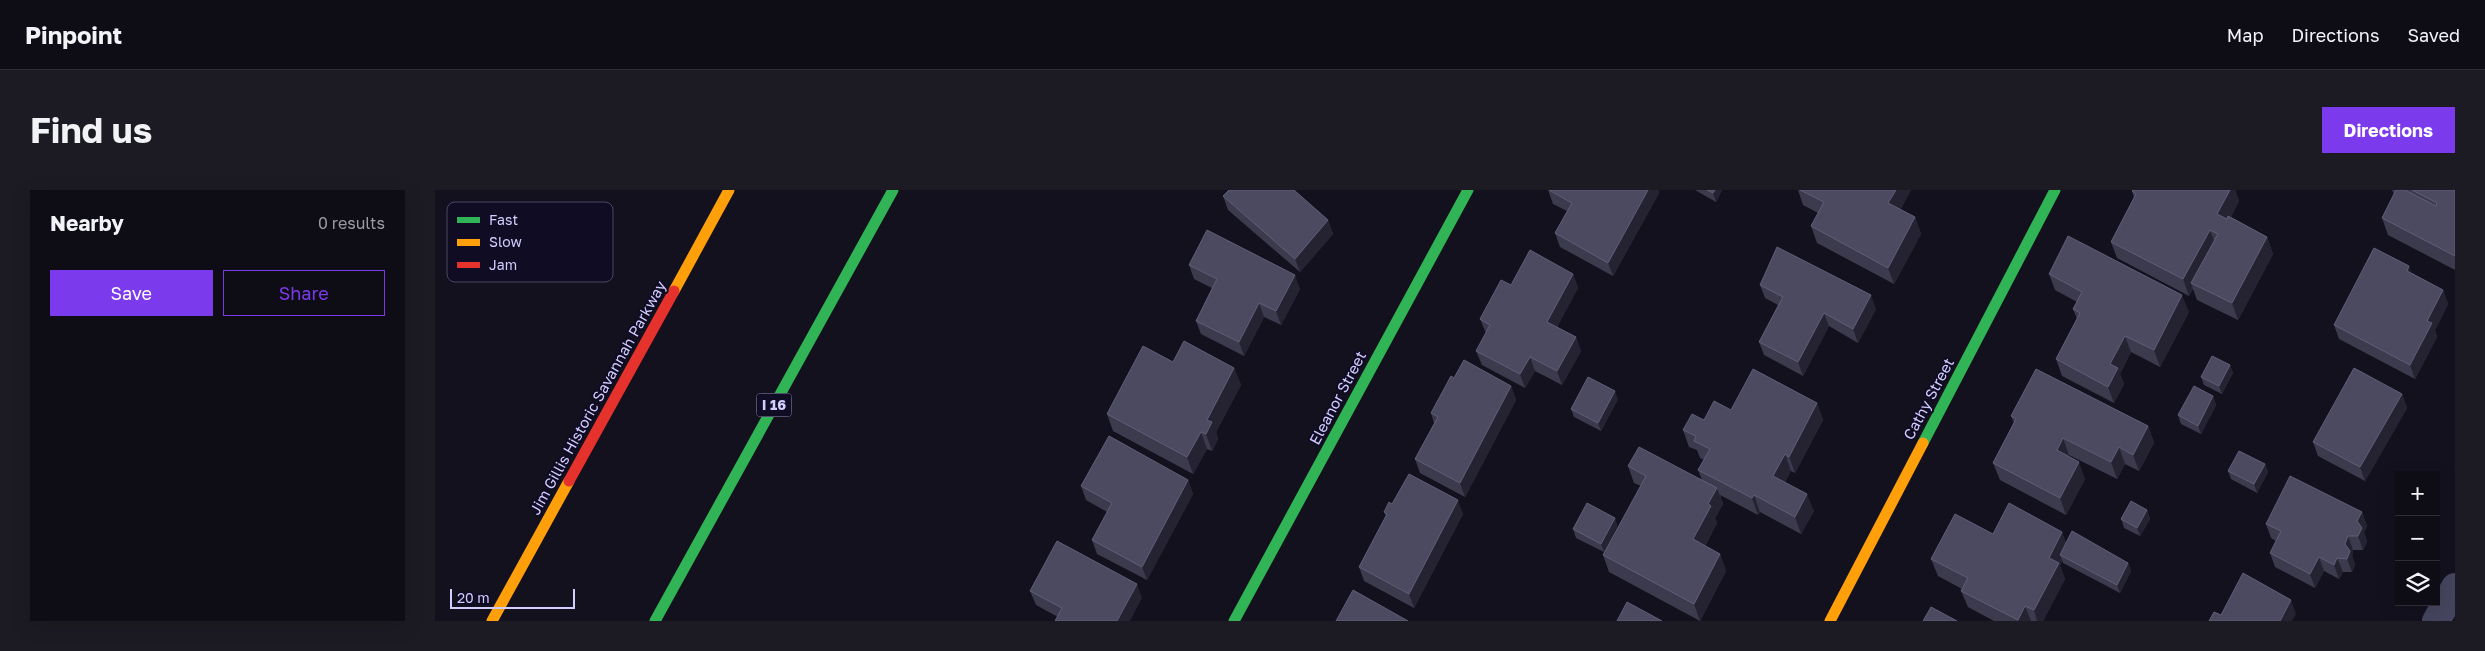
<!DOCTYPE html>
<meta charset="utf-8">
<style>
:root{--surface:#0e0d16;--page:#1c1b23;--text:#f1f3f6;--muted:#9b9ca1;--line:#2e2d35;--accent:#7c3aed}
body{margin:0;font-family:"Golos Text",sans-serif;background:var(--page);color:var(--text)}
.controls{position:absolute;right:15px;bottom:15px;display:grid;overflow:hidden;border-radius:0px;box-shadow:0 5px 20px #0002}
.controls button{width:45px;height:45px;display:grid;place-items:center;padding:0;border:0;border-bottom:1px solid var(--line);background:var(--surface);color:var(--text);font:25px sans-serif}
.scale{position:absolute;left:15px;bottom:12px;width:125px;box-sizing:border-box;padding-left:5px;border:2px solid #d2cdff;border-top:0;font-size:14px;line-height:18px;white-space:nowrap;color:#d2cdff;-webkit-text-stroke:4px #0f0c23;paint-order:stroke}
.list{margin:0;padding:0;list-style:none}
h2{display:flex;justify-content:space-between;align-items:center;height:65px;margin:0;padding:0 20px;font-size:21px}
h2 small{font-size:16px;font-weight:400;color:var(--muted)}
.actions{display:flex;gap:10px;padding:15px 20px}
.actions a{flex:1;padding:11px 0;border:1px solid var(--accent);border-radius:0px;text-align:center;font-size:18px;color:var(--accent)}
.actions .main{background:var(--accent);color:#fff}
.icon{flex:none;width:28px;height:28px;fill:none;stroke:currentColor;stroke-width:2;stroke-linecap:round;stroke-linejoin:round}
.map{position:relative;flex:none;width:2020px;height:431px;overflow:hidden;border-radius:0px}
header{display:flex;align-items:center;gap:30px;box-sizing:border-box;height:70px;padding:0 25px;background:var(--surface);border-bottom:1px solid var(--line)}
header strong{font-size:24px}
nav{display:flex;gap:28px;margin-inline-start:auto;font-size:18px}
.intro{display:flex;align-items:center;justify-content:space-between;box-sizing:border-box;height:120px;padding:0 30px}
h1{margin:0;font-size:35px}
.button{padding:12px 22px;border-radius:0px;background:var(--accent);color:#fff;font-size:18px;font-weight:700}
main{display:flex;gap:30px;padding:0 30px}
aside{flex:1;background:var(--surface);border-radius:0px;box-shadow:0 5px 20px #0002}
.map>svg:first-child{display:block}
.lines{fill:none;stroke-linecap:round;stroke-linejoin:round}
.street{stroke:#45455f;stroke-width:28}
.fast{stroke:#30b455;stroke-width:11}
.slow{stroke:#ff9f0a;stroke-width:11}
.jam{stroke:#e5322d;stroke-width:11}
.wall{fill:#3c3a4d}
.shaded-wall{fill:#252332}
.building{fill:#4c4a60;stroke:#615e79}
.labels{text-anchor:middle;stroke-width:4;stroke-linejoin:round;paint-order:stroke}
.shield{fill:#0f0c23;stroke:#9893bd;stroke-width:1}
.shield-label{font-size:14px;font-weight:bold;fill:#d2cdff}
.street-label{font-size:15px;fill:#d2cdff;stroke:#0f0c23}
.key{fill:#0f0c23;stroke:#4a4665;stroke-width:1}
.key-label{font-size:14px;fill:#d2cdff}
</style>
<header>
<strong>Pinpoint</strong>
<nav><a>Map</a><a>Directions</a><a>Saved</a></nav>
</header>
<div class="intro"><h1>Find us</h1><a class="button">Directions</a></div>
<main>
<aside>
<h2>Nearby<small>0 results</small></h2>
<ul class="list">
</ul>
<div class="actions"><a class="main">Save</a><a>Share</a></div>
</aside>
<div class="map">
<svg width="2020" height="431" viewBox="0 0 2020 431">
<rect width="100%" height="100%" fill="#13111e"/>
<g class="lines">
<polyline class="street" points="2001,431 2020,397"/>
<g class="fast">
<polyline points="1488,253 1620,0"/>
<polyline points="220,431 458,0"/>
<polyline points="799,431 1033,0"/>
</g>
<g class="slow">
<polyline points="239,101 294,0"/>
<polyline points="57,431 134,291"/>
<polyline points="1395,431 1488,253"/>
</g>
<polyline class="jam" points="134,291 239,101"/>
</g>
<g class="wall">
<polygon points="1113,0 1223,0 1224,3 1178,86 1125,57 1120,43 1132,21 1118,14"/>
<polygon points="1260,0 1287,0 1281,12"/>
<polygon points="1363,0 1476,0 1465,20 1480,27 1486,44 1459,94 1382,53 1376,36 1383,23 1368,15"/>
<polygon points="1698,0 1800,0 1804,11 1796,27 1832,47 1838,64 1803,130 1762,110 1758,99 1754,106 1682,68 1676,52 1699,8 1697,1"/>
<polygon points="1957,0 2020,0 2020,80 1953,45 1947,28 1959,4"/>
<polygon points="788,6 893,30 898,44 865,82 793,20"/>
<polygon points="754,75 865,99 846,135 829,127 809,166 766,144 761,131 777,98 759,89"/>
<polygon points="1977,83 2008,100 2013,114 2000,140 2002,147 1980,189 1904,149 1899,135"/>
<polygon points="1138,84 1143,98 1122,137 1141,147 1146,161 1127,195 1100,181 1090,198 1047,175 1041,161 1051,143 1045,129 1076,95"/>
<polygon points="1614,84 1754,122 1725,177 1696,162 1685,184 1689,194 1679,213 1627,186 1621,169 1642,129 1638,119 1642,112 1620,100"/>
<polygon points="1325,95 1441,119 1423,153 1394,136 1368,186 1329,165 1324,152 1343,115 1330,108"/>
<polygon points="738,172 799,178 806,195 781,242 783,249 777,261 772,259 758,284 678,241 672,224"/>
<polygon points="1795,175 1798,183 1787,204 1769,195 1766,187"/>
<polygon points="1019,188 1076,196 1081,210 1030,307 985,283 980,269 999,233 996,223"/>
<polygon points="1967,204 1972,218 1930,291 1883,266 1878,252"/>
<polygon points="1778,206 1781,215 1766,244 1746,234 1743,225"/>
<polygon points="1183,209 1166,241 1139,227 1136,219"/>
<polygon points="1382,213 1388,230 1360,283 1356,281 1350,292 1379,321 1366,344 1325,322 1323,325 1285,305 1288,314 1280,328 1282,333 1270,356 1285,364 1291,381 1265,431 1174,382 1168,365 1206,296 1199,293 1193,276 1267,290 1263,280 1269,270 1265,268 1262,260 1254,257 1248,240 1269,230 1296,220"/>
<polygon points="1576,226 1713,236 1719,253 1704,281 1690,274 1682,289 1634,265 1633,266 1650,289 1631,325 1565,290 1558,273 1579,233"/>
<polygon points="1830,274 1833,282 1822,303 1796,289 1793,281"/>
<polygon points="753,290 758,304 712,390 662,364 657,350 672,322 651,310 646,296"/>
<polygon points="957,314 1028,324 979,418 929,391 924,377 951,326 949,322"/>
<polygon points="1712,320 1715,329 1705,346 1689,338 1686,329"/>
<polygon points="1927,322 1932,336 1929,342 1932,352 1928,360 1918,360 1917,365 1920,375 1917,382 1908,382 1904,389 1889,381 1880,398 1840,377 1835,363 1841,351 1836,348 1831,334"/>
<polygon points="1180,328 1182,336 1169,362 1141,348 1138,339"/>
<polygon points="1627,342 1631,353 1693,373 1696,381 1685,403 1628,373 1627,370 1625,376 1630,389 1608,431 1559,431 1533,417 1526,401 1527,399 1503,386 1496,369 1558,344"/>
<polygon points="595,401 707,408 623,427 601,415"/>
</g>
<g class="shaded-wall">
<polygon points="1213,0 1223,0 1224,3 1178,86 1173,73"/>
<polygon points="1280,0 1287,0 1281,12 1278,3"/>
<polygon points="1461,0 1476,0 1459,30 1453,13"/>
<polygon points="1795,0 1800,0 1804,11 1789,41 1782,24"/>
<polygon points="1480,27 1486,44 1459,94 1453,78"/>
<polygon points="893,30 898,44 865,82 860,69"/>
<polygon points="1775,40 1781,56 1756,93 1758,99 1754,106 1748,89"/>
<polygon points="1832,47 1838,64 1803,130 1797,113"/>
<polygon points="1974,76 1979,90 1972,81"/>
<polygon points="1138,84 1143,98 1117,146 1112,132"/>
<polygon points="860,85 865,99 846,135 841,121"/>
<polygon points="2008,100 2013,114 2000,140 2002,147 1980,189 1975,175 1992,131"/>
<polygon points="1436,105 1441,119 1423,153 1418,139"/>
<polygon points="1747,105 1754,122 1725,177 1719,160"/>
<polygon points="824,113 829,127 809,166 804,152"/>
<polygon points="1389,123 1394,136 1368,186 1363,172"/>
<polygon points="1690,146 1696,162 1685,184 1689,194 1679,213 1673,197 1675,174"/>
<polygon points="1141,147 1146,161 1127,195 1122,181"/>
<polygon points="1095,167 1100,181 1090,198 1085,184"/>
<polygon points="1795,175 1798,183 1787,204 1784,196"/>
<polygon points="799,178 806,195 781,242 783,249 777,261 771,244 772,230"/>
<polygon points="1076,196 1081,210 1030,307 1025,293"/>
<polygon points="1180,201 1183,209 1166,241 1163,233"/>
<polygon points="1967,204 1972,218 1930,291 1925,277"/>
<polygon points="1778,206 1781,215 1766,244 1763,236"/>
<polygon points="1382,213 1388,230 1360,283 1354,267"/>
<polygon points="1713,236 1719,253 1704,281 1698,265"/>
<polygon points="766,242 772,259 758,284 752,267"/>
<polygon points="1628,248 1634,265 1628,277 1622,260"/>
<polygon points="1684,257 1690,274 1682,289 1676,272"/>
<polygon points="1350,264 1356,281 1344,303 1338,286"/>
<polygon points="1644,272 1650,289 1631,325 1625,308"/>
<polygon points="1830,274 1833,282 1822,303 1819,294"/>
<polygon points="753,290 758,304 712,390 707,377"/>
<polygon points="1282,298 1288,314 1280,328 1282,333 1264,366 1258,349 1273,314"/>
<polygon points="1372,304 1379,321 1366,344 1360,327"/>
<polygon points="1319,305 1325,322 1323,325 1317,308"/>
<polygon points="1023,310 1028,324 979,418 974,404"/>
<polygon points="1712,320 1715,329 1705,346 1702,338"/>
<polygon points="1927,322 1932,336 1929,342 1932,352 1928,360 1923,346 1922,331"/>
<polygon points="1180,328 1182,336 1169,362 1166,354"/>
<polygon points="1627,342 1633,358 1625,365 1627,370 1625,376 1630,389 1608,431 1602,431 1599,420 1614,368"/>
<polygon points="1913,346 1918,360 1917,365 1920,375 1917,382 1912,369 1910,354"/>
<polygon points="1285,364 1291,381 1265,431 1259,414"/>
<polygon points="1884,367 1889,381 1880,398 1875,384"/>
<polygon points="1902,368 1908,382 1904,389 1899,375"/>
<polygon points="1693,373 1696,381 1685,403 1682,395"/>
<polygon points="702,394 707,408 695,431 682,431"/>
<polygon points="1856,410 1861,424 1857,431 1845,431"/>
<polygon points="1590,416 1596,431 1584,431 1583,430"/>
</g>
<g class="building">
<polygon points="794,0 859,0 893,30 860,69 788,6"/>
<polygon points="1114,0 1213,0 1173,73 1120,43 1137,13"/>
<polygon points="1272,0 1280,0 1278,3"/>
<polygon points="1365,0 1461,0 1453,13 1480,27 1453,78 1376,36 1389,12"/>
<polygon points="1698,0 1795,0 1782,24 1792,29 1793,26 1832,47 1797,113 1756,93 1783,44 1775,40 1748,89 1676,52 1701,4 1697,1"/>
<polygon points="1961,0 1970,0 2001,16 2002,13 1977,0 2020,0 2020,66 1947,28"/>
<polygon points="772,40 860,85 841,121 824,113 804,152 761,131 782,89 754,75"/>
<polygon points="1633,46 1747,105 1719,160 1690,146 1675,174 1683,178 1673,197 1621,169 1645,123 1638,119 1647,102 1614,84"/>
<polygon points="1342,57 1436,105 1418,139 1389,123 1363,172 1324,152 1348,107 1325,95"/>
<polygon points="1939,58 1974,76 1972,81 2008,100 1992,131 1997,133 1975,175 1899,135"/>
<polygon points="1095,60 1138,84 1112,132 1141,147 1122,181 1095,167 1085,184 1041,161 1055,135 1045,129 1066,90 1076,95"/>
<polygon points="749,151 799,178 772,230 777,232 771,244 766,242 752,267 672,224 708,156 738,172"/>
<polygon points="1777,166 1795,175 1784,196 1766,187"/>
<polygon points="1029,170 1076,196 1025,293 980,269 1003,227 996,223 1016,186 1019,188"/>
<polygon points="1919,178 1967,204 1925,277 1878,252"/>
<polygon points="1318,179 1382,213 1354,267 1350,264 1338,286 1372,304 1360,327 1319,305 1317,308 1263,280 1275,259 1259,251 1261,246 1248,240 1257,224 1269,230 1279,211 1296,220"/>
<polygon points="1601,179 1713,236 1698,265 1684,257 1676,272 1628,248 1622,260 1644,272 1625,308 1558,273 1581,229 1576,226"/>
<polygon points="1153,187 1180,201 1163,233 1136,219"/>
<polygon points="1759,196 1778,206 1763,236 1743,225"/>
<polygon points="674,246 753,290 707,377 657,350 677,313 646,296"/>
<polygon points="1204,257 1282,298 1273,314 1276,316 1258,349 1285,364 1259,414 1168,365 1211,286 1193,276"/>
<polygon points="1804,261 1830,274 1819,294 1793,281"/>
<polygon points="974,284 1023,310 974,404 924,377 952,324 949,322 954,312 957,314"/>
<polygon points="1855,286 1927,322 1922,331 1927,338 1923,346 1913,346 1910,354 1915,361 1912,369 1902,368 1899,375 1884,367 1875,384 1835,363 1846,341 1831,334"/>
<polygon points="1696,311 1712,320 1702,338 1686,329"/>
<polygon points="1152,313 1180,328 1166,354 1138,339"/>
<polygon points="1574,313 1627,342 1614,368 1624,373 1599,420 1590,416 1583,430 1526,401 1533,388 1496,369 1520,324 1558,344"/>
<polygon points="1637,341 1693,373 1682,395 1625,365"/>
<polygon points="622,351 702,394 682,431 620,431 627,418 595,401"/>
<polygon points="1808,383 1856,410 1845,431 1774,431 1779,422 1786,425"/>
<polygon points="918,400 973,431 901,431"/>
<polygon points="1192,412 1227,431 1182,431"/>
<polygon points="1496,417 1522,431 1488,431"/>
</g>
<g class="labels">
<rect class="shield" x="321.5" y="203.5" width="35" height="23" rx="4"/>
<g class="shield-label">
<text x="339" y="220">I 16</text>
</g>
<g class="street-label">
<text transform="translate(163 208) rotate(-61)" y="5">Jim Gillis Historic Savannah Parkway</text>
<text transform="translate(903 208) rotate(-62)" y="5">Eleanor Street</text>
<text transform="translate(1494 209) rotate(-62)" y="5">Cathy Street</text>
</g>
</g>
<rect x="12" y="12" width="166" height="80" rx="8" class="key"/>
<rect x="22" y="27" width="23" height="6" fill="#30b455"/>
<rect x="22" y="49" width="23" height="7" fill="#ff9f0a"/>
<rect x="22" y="72" width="23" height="6" fill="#e5322d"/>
<g class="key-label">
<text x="54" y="35">Fast</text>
<text x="54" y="57">Slow</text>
<text x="54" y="80">Jam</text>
</g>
</svg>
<div class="controls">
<button>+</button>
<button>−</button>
<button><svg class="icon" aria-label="layers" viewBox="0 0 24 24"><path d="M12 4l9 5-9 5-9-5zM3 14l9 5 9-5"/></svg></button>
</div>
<div class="scale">20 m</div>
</div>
</main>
